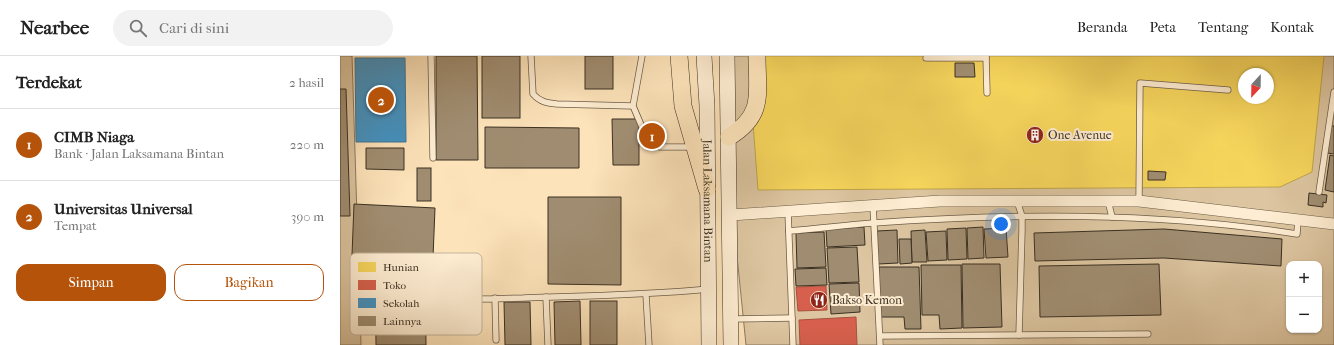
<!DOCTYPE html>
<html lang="id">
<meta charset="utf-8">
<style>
:root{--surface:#fff;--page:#f2f2f2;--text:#222;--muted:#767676;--line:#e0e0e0;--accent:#b45309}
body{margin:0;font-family:"IM FELL French Canon",serif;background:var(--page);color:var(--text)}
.controls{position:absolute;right:12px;bottom:12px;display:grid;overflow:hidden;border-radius:8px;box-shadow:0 1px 3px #0004}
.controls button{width:36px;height:36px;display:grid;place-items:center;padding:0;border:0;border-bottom:1px solid var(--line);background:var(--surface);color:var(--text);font:20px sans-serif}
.compass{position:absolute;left:898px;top:12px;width:36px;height:36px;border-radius:50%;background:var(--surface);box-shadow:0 1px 3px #0004;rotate:202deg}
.you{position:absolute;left:661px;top:168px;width:14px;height:14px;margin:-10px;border:3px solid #fff;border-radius:50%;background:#1a73e8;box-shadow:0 0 0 6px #1a73e833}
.badge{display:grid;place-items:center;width:26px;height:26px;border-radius:50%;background:var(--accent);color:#fff;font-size:13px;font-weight:700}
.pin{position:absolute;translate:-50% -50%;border:2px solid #fff;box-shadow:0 1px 4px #0006}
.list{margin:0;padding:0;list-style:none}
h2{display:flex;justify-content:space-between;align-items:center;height:52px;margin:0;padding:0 16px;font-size:17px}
h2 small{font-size:13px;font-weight:400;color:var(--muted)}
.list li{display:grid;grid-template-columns:26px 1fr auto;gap:12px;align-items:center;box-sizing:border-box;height:72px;padding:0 16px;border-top:1px solid var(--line)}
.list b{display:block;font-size:15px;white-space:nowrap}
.list p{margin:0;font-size:13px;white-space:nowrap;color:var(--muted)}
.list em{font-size:13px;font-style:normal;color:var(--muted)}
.actions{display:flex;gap:8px;padding:12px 16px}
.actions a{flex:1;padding:9px 0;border:1px solid var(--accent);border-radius:12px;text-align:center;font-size:14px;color:var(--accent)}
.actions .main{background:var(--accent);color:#fff}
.icon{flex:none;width:22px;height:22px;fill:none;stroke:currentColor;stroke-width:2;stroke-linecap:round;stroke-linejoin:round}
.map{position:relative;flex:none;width:994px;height:289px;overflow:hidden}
header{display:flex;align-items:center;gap:24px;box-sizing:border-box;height:56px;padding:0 20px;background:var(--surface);border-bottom:1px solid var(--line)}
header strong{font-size:19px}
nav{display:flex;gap:22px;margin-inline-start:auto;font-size:14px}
.search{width:280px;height:36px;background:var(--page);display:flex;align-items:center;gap:10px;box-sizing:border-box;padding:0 14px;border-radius:22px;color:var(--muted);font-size:15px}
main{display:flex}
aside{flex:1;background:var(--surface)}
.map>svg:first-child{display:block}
.green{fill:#dcc5a0;stroke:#8c7a61;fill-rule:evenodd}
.homes{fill:#f6d55c;stroke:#bea44b;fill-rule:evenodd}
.shops{fill:#d6604d;stroke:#a85240}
.schools{fill:#4393c3;stroke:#417593}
.building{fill:#a08d71;stroke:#3b3022}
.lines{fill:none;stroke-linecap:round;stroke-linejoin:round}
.service-casing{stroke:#6c5d48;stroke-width:7}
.minor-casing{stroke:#6c5d48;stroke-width:12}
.secondary-casing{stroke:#3b3022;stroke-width:16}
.primary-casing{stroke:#3b3022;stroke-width:18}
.service{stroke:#feedd2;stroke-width:5.5}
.minor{stroke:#feedd2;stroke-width:11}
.secondary{stroke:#feedd2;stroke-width:15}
.primary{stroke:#fde3ba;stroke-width:17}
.labels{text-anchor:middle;stroke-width:4;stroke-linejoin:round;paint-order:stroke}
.poi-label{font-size:12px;fill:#3b3022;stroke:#feedd2;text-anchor:start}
.street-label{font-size:12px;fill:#3b3022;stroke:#feedd2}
.key{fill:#feedd2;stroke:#c4b49d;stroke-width:1}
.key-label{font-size:11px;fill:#3b3022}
</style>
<header>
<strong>Nearbee</strong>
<div class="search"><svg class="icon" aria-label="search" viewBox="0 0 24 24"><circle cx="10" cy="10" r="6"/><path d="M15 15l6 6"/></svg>Cari di sini</div>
<nav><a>Beranda</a><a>Peta</a><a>Tentang</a><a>Kontak</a></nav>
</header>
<main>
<aside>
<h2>Terdekat<small>2 hasil</small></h2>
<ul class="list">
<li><span class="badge">1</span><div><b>CIMB Niaga</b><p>Bank · Jalan Laksamana Bintan</p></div><em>220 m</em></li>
<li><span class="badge">2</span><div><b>Universitas Universal</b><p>Tempat</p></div><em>390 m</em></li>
</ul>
<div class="actions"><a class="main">Simpan</a><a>Bagikan</a></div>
</aside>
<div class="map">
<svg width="994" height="289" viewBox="0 0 994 289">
<rect width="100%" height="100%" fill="#fde3ba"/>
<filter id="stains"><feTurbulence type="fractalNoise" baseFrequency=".005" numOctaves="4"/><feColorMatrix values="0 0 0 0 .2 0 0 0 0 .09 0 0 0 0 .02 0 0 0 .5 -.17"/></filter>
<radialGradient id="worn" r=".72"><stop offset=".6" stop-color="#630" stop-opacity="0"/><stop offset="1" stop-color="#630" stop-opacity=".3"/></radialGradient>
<g class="green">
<polygon points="0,0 12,0 21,289 0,289"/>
<path d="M384,0H994V289H406L393,160ZM904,18H928V42H904ZM949,208H979V274H949Z"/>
</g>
<path class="homes" d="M408,0H984L972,116L940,131L418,134ZM904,18H928V42H904Z"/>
<g class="shops">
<polygon points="486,230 487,254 458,255 456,231"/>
<polygon points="516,261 517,289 460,289 459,264"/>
</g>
<polygon class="schools" points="15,2 65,2 66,86 16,86"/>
<g class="building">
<polygon points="96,0 137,0 138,104 96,104"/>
<rect x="142" y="0" width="38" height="62"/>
<rect x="245" y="0" width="28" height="33"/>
<polygon points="615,7 634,7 635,21 615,21"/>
<polygon points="0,33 6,33 10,160 0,160"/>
<polygon points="272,63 299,63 299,109 273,109"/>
<polygon points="991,70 994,70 994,98 987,97"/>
<polygon points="145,71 239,72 239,112 145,112"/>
<polygon points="26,92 64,92 64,114 26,113"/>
<polygon points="990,99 994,100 994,136 985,134"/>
<rect x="77" y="112" width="14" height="33"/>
<polygon points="808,115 826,116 825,124 808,124"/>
<polygon points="969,137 987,139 986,147 983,146 983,151 968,149"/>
<polygon points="208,141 281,141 281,229 208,228"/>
<polygon points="14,148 95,152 93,202 12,199"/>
<polygon points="524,171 525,189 487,191 486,173"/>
<polygon points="643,171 644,202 628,203 627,172"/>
<polygon points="626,172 627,203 608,204 607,173"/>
<polygon points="666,172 668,201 646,202 644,173"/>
<polygon points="824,173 942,183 941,210 824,202 695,205 694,177"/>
<polygon points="557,174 558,207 538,208 537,175"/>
<polygon points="585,174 587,206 572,206 571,175"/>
<polygon points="606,175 607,204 588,205 586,176"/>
<polygon points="484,176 486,211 457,212 456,177"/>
<polygon points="559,183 571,183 572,207 560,208"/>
<polygon points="517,191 519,226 489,227 487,192"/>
<polygon points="622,208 660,208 662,271 623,272"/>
<polygon points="819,208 821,259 700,261 699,210"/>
<polygon points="581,209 621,209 622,272 600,273 599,259 582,259"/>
<polygon points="539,211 579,211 581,273 565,273 564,261 540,261"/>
<polygon points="486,212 487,229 456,230 455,213"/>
<polygon points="85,213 86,289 36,289 35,214"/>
<polygon points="519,227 520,256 491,258 489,228"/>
<polygon points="240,245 241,289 215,289 214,246"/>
<rect x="250" y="245" width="27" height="44"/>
<polygon points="164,246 190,246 191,289 165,289"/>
</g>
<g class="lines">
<defs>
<g id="service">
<polyline points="91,0 93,102"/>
<path d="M191,0L193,38C200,46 207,47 217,48L293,50"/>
<polyline points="302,0 293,50 305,78 310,86 320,91 352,91"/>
<polyline points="646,0 647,37"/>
<polyline points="586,2 646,2"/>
<polyline points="979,136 994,36"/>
<polyline points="677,145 682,160 682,174 679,279"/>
<polyline points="768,145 772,161"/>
<polyline points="799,145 800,27 888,34"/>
<polyline points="533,149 540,289"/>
<polyline points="448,155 453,289"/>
<path d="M449,175C477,173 505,169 533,167C675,157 817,156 957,178L958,163"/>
<path d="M105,239C124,246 162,242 183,242C246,240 307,239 369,233"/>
<polyline points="306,239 309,289"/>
<polyline points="206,241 208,289"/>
<polyline points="155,242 156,284"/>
<polyline points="392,263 452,262"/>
<polyline points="540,280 808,278"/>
</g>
<polyline id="minor" points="391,159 600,145 799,145 994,168"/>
<g id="secondary">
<path id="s1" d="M364,0L367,50L369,289"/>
<polyline points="387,0 391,289"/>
</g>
<g id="primary">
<polyline points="339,0 343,50 367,133"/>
<path d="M389,81C425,59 417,38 417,0"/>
</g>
</defs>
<use href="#service" class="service-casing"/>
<use href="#minor" class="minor-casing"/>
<use href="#secondary" class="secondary-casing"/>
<use href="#primary" class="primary-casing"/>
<use href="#service" class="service"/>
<use href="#minor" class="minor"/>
<use href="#secondary" class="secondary"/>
<use href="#primary" class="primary"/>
</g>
<defs>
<symbol id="building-disc" viewBox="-11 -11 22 22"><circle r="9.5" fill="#8f2418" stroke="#feedd2"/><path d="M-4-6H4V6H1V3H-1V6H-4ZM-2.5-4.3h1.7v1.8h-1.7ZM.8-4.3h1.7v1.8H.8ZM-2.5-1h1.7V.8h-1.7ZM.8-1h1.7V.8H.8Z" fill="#fff"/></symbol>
<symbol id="restaurant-disc" viewBox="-11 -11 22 22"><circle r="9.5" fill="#8f2418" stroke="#feedd2"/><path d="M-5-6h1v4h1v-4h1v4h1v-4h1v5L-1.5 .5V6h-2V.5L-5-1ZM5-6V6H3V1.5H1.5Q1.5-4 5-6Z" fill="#fff"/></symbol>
</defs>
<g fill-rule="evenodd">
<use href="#building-disc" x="685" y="69" width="20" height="20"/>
<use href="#restaurant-disc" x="469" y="234" width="20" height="20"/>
</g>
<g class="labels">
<g class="poi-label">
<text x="708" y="83">One Avenue</text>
<text x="492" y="248">Bakso Kemon</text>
</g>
<g class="street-label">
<text dy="4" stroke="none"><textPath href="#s1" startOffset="145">Jalan Laksamana Bintan</textPath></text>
</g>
</g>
<rect x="10" y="197" width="132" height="82" rx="6" class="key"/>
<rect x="18" y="206" width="18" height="10" fill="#f6d55c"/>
<rect x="18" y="224" width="18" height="10" fill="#d6604d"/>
<rect x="18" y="242" width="18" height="10" fill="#4393c3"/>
<rect x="18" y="260" width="18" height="10" fill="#a08d71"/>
<g class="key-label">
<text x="43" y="215">Hunian</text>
<text x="43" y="233">Toko</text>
<text x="43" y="251">Sekolah</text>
<text x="43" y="269">Lainnya</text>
</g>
<rect width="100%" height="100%" filter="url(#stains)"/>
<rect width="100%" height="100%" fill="url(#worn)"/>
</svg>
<div class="controls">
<button>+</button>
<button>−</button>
</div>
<svg class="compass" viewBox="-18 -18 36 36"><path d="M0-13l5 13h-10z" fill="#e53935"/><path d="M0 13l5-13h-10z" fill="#767676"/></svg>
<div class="you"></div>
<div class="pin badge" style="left:312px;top:80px">1</div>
<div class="pin badge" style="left:41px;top:44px">2</div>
</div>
</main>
